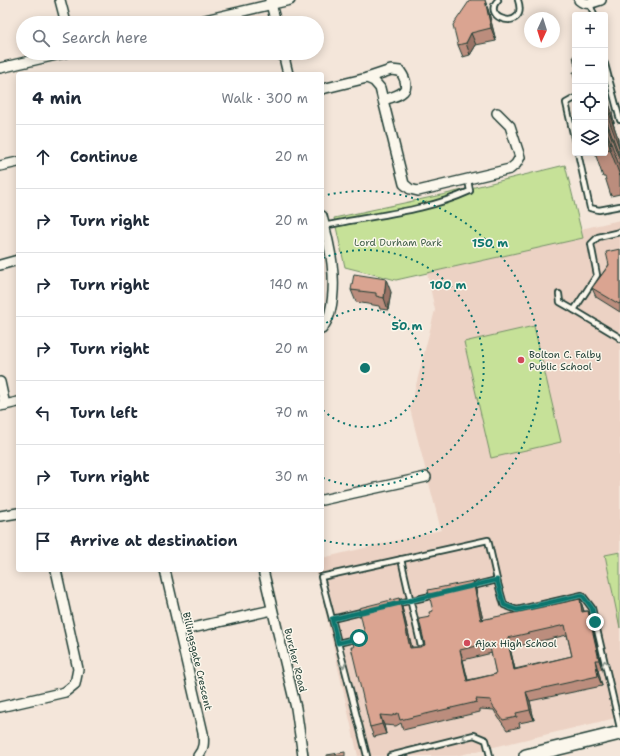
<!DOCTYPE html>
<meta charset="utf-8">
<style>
:root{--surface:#fff;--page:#f6f6f7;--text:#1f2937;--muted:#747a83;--line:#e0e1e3}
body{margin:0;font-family:"Shantell Sans",sans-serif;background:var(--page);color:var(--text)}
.controls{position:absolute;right:12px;top:12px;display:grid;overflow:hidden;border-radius:4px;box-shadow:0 2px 10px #0003}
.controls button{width:36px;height:36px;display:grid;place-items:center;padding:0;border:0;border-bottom:1px solid var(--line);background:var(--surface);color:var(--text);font:20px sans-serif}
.compass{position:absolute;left:524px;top:12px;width:36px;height:36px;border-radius:50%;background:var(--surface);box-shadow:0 2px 10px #0003;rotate:184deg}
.stop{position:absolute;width:12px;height:12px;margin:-9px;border:3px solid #0f766e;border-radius:50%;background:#fff}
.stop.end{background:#0f766e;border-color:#fff;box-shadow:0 1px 4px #0008}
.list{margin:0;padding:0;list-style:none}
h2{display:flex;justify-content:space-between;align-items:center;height:52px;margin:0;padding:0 16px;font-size:17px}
h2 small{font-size:13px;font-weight:400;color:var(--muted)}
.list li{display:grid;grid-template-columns:26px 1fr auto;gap:12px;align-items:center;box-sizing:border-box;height:64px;padding:0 16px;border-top:1px solid var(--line)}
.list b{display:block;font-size:15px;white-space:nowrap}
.list em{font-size:13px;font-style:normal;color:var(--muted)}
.icon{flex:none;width:22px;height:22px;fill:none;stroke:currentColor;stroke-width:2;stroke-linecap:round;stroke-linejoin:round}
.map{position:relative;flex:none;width:620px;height:756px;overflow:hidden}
.search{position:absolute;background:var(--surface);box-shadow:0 2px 10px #0003;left:16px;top:16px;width:308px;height:44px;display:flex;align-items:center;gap:10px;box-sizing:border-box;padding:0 14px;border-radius:22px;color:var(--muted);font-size:15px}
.panel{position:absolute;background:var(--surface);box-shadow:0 2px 10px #0003;left:16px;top:72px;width:308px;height:500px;border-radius:4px}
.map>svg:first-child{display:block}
.built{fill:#ecd2c4}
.green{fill:#c6e198;stroke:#728f66}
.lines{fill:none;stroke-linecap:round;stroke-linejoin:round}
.lane-casing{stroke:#1f3d34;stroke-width:8}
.street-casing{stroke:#1f3d34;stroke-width:12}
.secondary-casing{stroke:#1f3d34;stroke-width:16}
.lane{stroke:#fbf7ec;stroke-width:4.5}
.street{stroke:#fbf7ec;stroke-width:9}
.secondary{stroke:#fbf7ec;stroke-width:13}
.wall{fill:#bb8d7d;stroke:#1f3d34;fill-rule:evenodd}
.shaded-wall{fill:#997366;stroke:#1f3d34}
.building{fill:#daa491;stroke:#1f3d34;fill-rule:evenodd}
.oneway{stroke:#8d9a90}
.route{stroke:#0f766e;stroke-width:5}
.ring{fill:none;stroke:#0f766e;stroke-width:2;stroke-dasharray:2 4}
.poi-dot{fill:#d1495b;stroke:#fbf7ec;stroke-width:1.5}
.labels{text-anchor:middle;stroke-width:3;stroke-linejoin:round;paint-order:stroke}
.park-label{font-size:10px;fill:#405e48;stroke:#fbf7ec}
.poi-label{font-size:10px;fill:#1f3d34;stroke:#fbf7ec;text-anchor:start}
.street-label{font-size:10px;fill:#1f3d34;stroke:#fbf7ec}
.centre{fill:#0f766e;stroke:#fbf7ec;stroke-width:2}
.ring-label{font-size:12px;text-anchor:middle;font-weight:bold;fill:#0f766e;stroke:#fbf7ec;stroke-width:3;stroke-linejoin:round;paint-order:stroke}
</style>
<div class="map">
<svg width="620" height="756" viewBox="0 0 620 756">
<rect width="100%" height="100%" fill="#f4e6da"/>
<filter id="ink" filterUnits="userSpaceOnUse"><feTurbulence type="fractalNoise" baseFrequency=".025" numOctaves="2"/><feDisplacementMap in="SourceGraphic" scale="8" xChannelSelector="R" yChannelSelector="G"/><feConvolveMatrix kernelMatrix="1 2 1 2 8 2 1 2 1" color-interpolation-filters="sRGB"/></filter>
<g filter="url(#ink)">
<polygon class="built" points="620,220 620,717 456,756 358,756 316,570 322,570 322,558 441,530 410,409 435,310 427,273 583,238 581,229"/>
<g class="green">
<polygon points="565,165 583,238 396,280 345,267 334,218 446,194"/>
<polygon points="534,326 561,442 491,458 464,342"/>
<polygon points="620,552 620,628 605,555"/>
</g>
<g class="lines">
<defs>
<g id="lane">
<path d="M498,0C479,19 529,33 518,0"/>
<polyline points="590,4 594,15"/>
<polyline points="605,64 620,120"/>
<polyline points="575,98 566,103 575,142"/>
<polyline points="578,153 590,208 599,210 620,206"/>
<path d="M324,226C374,215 424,212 470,191L468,180"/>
<polyline points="620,232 598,237 591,244 597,275 574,310 619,337 620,339"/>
<polyline points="559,294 560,302 574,310"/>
<polyline points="401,559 422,651"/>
<polyline points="469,587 497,580 504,605 517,610 582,595 592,608 620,728"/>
<polyline points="395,604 435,595"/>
<polyline points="365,611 332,619 367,756"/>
<polyline points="332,619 321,577 488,540 497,580"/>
<polyline points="338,643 359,638"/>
<polyline points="390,756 474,735 486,740 490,756"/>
</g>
<g id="street">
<polyline points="60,0 66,23"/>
<polyline points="270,0 276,23"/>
<path d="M579,0C586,6 593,3 601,0"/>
<polyline points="192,23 290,0"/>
<polyline points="283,53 288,74"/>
<polyline points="0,68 65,53"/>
<path d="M367,78L391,70L400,71C414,91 401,95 383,100"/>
<polyline points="322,89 367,78 374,81 380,88 404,184 410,189 418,191 510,169 516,164 520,157 510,126 497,113"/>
<polyline points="0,166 18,162"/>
<path d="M322,216C330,247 338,280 330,312C329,318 325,324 322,329"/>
<polyline points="0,265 18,260"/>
<polyline points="0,382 5,405"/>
<polyline points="0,406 18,402"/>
<polyline points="322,500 426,477"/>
<polyline points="0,516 18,513"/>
<path d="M165,570L203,733C204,742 204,749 198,756"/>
<polyline points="263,570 296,708 303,756"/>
<polyline points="179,631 272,610"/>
<polyline points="0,707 65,692 75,684 78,669 56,570"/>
</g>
<polyline id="secondary" points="526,756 620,733"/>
</defs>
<use href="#lane" class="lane-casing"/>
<use href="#street" class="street-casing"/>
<use href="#secondary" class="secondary-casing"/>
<use href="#lane" class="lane"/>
<use href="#street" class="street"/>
<use href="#secondary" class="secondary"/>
</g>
<g class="wall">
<polygon points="488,9 496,41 476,45 470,55 463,57 458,45"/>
<polygon points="605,93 612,112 614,123 613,123 617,135 620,150 618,150 620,157 620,194 611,196 605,177 603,177 595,153 605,153"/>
<polygon points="620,249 620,312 596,297 592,288"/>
<polygon points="351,290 391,292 388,310 380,309 379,306 356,302"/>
<path d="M473,581L476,590L483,620L580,599L584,611H588L591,620L602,669L598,670L602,686L530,701L534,720L519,723L520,727L507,730L496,714L494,710L480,709V712L403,730L401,723L396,726L384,725L386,734L374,737L370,727L354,647L366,639L402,607L412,647H420L425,645L430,617L433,611ZM567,635L572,656L515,669L510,648ZM492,653L496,674L468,680L463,660Z"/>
</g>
<g class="shaded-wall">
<polygon points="485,0 488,9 496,41 491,28"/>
<polygon points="471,33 476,45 470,55 466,43"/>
<polygon points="605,93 612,112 614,123 605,98"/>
<polygon points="605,102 617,135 620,150 605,109"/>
<polygon points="606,119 620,157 620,161 608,128"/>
<polygon points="606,129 620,168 620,176 610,149"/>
<polygon points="386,279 391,292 388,310 384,298"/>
<polygon points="473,581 476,590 485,629 481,620"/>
<polygon points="399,598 402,607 414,657 410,648"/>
<polygon points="580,599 583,608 586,621 582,612"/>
<polygon points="588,611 591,620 602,669 599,660"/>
<polygon points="507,638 510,648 517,679 514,670"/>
<polygon points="460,650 463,660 470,690 467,681"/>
<polygon points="595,660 598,670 602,686 598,676"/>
<polygon points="526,692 530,701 534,720 530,710"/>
<polygon points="380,715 384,725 386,734 382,724"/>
</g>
<g class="building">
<polygon points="470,0 485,0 491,28 471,33 466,43 458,45 453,25"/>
<polygon points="575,55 575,66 573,56"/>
<polygon points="573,72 575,72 575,82"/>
<polygon points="605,119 606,119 608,128 606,129 610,149 605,150"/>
<polygon points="620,249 620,303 619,304 592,288 609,265 606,252"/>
<polygon points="354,274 386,279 384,298 376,296 376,293 351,290"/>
<path d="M473,581L481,620L580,599L582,612L588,611L599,660H595L598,676L526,692L530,710L516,713L517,717L503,720L492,705L491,700L476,699L477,702L400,720L398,713L392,716L380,715L382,724L370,727L351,647H354L353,642L366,639L359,608L399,598L410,648L420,647L425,645L419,619L430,617L429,612L433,611L428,590ZM565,625L572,656L514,670L507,638ZM489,643L496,674L467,681L460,650Z"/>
<polygon points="345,752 345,756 327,756 327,755"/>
</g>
<defs><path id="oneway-chevron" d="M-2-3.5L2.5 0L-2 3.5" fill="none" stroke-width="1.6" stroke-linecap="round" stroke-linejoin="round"/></defs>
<g class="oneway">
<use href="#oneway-chevron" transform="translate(605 663) rotate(-103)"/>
<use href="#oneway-chevron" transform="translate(343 665) rotate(76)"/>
<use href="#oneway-chevron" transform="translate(465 737) rotate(166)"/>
</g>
</g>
<g class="lines" filter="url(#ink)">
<polyline class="route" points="359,638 338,643 332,619 497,580 504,605 517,610 582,595 592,608 595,622"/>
</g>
<g class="ring">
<path d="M322 327A59 59 0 1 1 322 409"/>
<path d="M323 258A118 118 0 1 1 323 478"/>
<path d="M322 196A177 177 0 1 1 322 540"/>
</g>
<g class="poi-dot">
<circle cx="521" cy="360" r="4"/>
<circle cx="467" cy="643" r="4"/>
</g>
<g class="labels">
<g class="park-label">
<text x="398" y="246">Lord Durham Park</text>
</g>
<g class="poi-label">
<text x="529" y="358">Bolton C. Falby<tspan x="529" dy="12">Public School</tspan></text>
<text x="475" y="647">Ajax High School</text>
</g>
<g class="street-label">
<text transform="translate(296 660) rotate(76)" y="4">Burcher Road</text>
<text transform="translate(198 661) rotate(77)" y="4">Billingsgate Crescent</text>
</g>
</g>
<circle cx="365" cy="368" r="6" class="centre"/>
<g class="ring-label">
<text x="490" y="247">150 m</text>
<text x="448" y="289">100 m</text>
<text x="407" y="330">50 m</text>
</g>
</svg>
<div class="controls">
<button>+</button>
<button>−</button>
<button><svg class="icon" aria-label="locate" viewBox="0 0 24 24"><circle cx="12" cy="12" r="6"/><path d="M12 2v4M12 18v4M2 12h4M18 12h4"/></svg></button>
<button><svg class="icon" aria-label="layers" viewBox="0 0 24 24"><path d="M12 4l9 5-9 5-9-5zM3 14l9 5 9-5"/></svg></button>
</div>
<svg class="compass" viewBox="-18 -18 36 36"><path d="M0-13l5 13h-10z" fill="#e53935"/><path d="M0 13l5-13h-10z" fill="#747a83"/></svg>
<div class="stop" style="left:359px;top:638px"></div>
<div class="stop end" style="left:595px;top:622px"></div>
<div class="search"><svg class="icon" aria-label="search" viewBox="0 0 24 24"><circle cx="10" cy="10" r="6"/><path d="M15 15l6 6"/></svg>Search here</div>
<section class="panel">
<h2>4 min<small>Walk · 300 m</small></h2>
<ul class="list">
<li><svg class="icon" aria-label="ahead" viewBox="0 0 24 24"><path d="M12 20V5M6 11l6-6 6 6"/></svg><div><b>Continue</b></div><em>20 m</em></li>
<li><svg class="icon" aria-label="right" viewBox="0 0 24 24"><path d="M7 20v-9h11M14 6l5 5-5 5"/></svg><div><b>Turn right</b></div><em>20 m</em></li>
<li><svg class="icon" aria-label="right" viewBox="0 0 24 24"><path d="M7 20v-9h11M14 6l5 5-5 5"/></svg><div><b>Turn right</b></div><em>140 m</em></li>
<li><svg class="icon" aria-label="right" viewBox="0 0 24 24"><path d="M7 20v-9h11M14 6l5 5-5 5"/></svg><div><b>Turn right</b></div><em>20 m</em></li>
<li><svg class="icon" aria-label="left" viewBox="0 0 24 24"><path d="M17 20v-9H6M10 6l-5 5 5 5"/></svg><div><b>Turn left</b></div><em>70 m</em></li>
<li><svg class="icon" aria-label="right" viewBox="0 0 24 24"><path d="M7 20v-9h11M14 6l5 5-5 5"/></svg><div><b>Turn right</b></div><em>30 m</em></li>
<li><svg class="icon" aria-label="arrive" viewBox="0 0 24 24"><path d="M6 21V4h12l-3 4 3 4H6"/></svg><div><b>Arrive at destination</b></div></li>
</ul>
</section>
</div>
